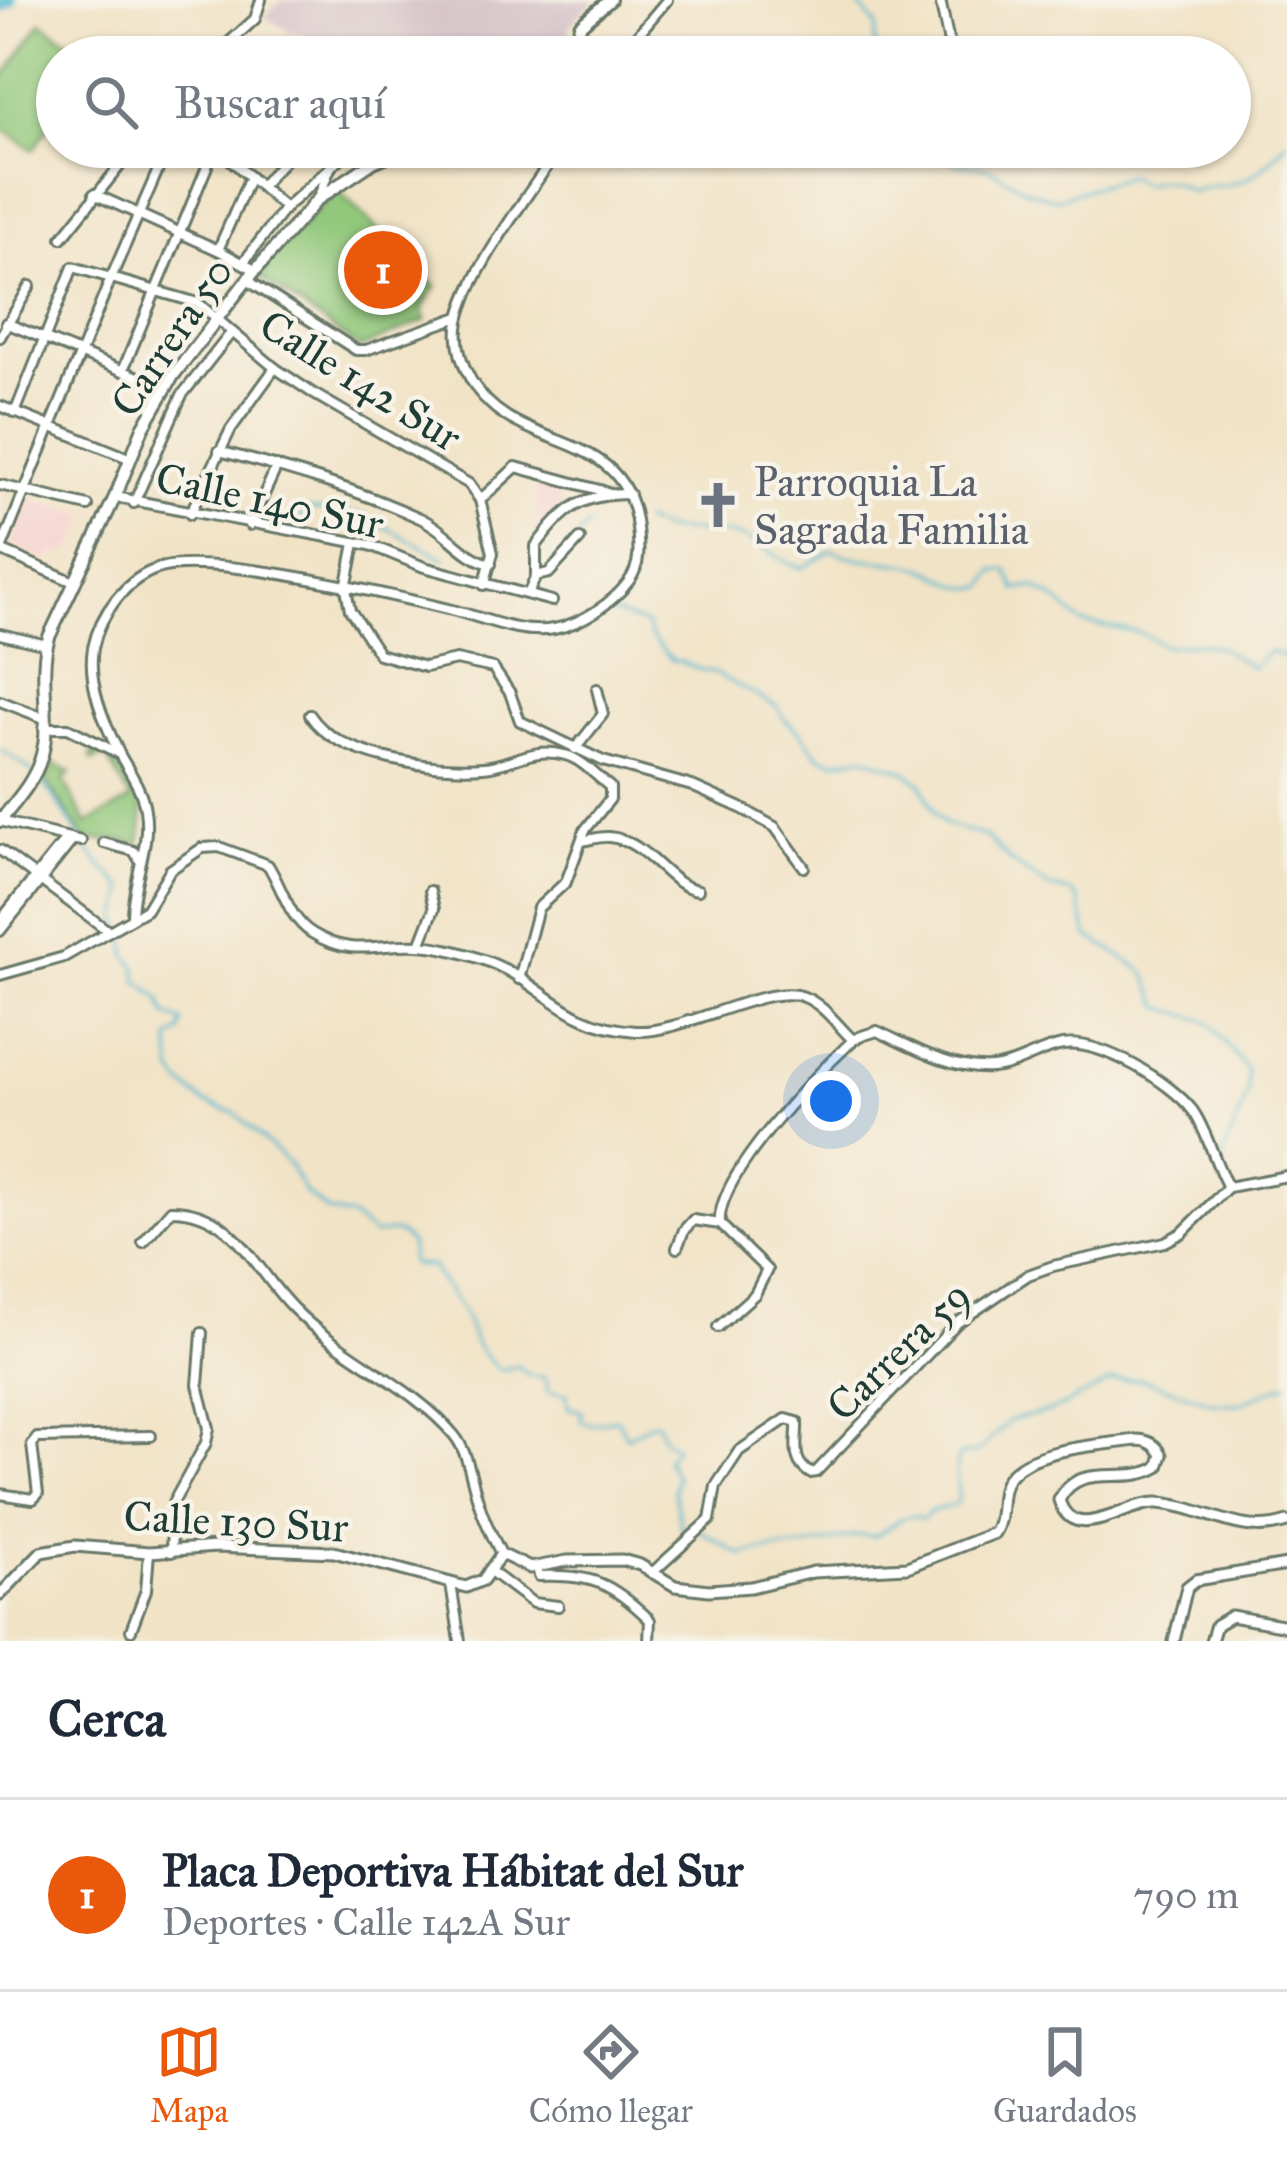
<!DOCTYPE html>
<html lang="es">
<meta charset="utf-8">
<style>
:root{--surface:#fff;--page:#f6f6f7;--text:#1f2937;--muted:#747a83;--line:#e0e1e3;--accent:#ea580c}
body{margin:0;font-family:"IM FELL Great Primer",serif;background:var(--page);color:var(--text)}
.you{position:absolute;left:831px;top:1101px;width:42px;height:42px;margin:-30px;border:9px solid #fff;border-radius:50%;background:#1a73e8;box-shadow:0 0 0 18px #1a73e833}
.badge{display:grid;place-items:center;width:78px;height:78px;border-radius:50%;background:var(--accent);color:#fff;font-size:39px;font-weight:700}
.pin{position:absolute;translate:-50% -50%;border:6px solid #fff;box-shadow:0 3px 12px #0006}
.list{margin:0;padding:0;list-style:none}
h2{display:flex;justify-content:space-between;align-items:center;height:156px;margin:0;padding:0 48px;font-size:51px}
h2 small{font-size:39px;font-weight:400;color:var(--muted)}
.list li{display:grid;grid-template-columns:78px 1fr auto;gap:36px;align-items:center;box-sizing:border-box;height:192px;padding:0 48px;border-top:3px solid var(--line)}
.list b{display:block;font-size:45px;white-space:nowrap}
.list p{margin:0;font-size:39px;white-space:nowrap;color:var(--muted)}
.list em{font-size:39px;font-style:normal;color:var(--muted)}
.icon{flex:none;width:66px;height:66px;fill:none;stroke:currentColor;stroke-width:2;stroke-linecap:round;stroke-linejoin:round}
.map{position:relative;flex:none;width:1287px;height:1641px;overflow:hidden}
.search{position:absolute;background:var(--surface);box-shadow:0 3px 9px #0004;left:36px;right:36px;top:36px;height:132px;display:flex;align-items:center;gap:30px;box-sizing:border-box;padding:0 42px;border-radius:66px;color:var(--muted);font-size:45px}
.sheet{height:348px;background:var(--surface)}
nav{display:flex;justify-content:space-around;align-items:center;box-sizing:border-box;height:168px;border-top:3px solid var(--line);background:var(--surface);font-size:33px;color:var(--muted)}
nav a{display:grid;justify-items:center;gap:6px}
nav .on{color:var(--accent)}
.map>svg:first-child{display:block}
.built{fill:#f7d0cf}
.industrial{fill:#d2bec5}
.green{fill:#91c87a;stroke:#588257;stroke-width:3}
.lines{fill:none;stroke-linecap:round;stroke-linejoin:round}
.stream{stroke:#50b7cf;stroke-width:3}
.river{stroke:#50b7cf;stroke-width:15}
.minor-casing{stroke:#687767;stroke-width:14}
.tertiary-casing{stroke:#687767;stroke-width:15}
.secondary-casing{stroke:#687767;stroke-width:16}
.minor{stroke:#fff;stroke-width:8}
.tertiary{stroke:#fff;stroke-width:9}
.secondary{stroke:#fff;stroke-width:10}
.labels{text-anchor:middle;stroke-width:9;stroke-linejoin:round;paint-order:stroke}
.street-label{font-size:42px;fill:#1f3d34;stroke:#f7f3e8}
.worship-label{font-size:42px;fill:#5b616d;stroke:#f7f3e8;text-anchor:start}
</style>
<div class="map">
<svg width="1287" height="1641" viewBox="0 0 1287 1641">
<rect width="100%" height="100%" fill="#f7f3e8"/>
<filter id="ink" filterUnits="userSpaceOnUse"><feTurbulence type="fractalNoise" baseFrequency=".00833" numOctaves="2"/><feDisplacementMap in="SourceGraphic" scale="24" xChannelSelector="R" yChannelSelector="G"/><feConvolveMatrix kernelMatrix="1 2 1 2 8 2 1 2 1" color-interpolation-filters="sRGB"/></filter>
<filter id="wash" filterUnits="userSpaceOnUse"><feTurbulence type="fractalNoise" baseFrequency=".004" numOctaves="4" result="noise"/><feDisplacementMap in="SourceGraphic" scale="48" xChannelSelector="R" yChannelSelector="G"/><feGaussianBlur stdDeviation="2.7" result="paint"/><feColorMatrix in="noise" values="0 0 0 0 0 0 0 0 0 0 0 0 0 0 0 0 0 1.4 0 .05"/><feComposite in="paint" operator="in"/></filter>
<g filter="url(#wash)">
<rect width="100%" height="100%" fill="#f1e3c6"/>
<g class="built">
<polygon points="536,477 560,484 561,510 537,531"/>
<polygon points="29,500 87,514 73,550 67,548 65,554 53,552 49,561 11,545"/>
</g>
<polygon class="industrial" points="282,0 595,0 570,25 567,57 336,57 315,38 289,31 264,17"/>
<g class="green">
<polygon points="41,22 92,57 57,57 57,114 33,150 0,127 0,83"/>
<polygon points="337,190 436,286 422,308 426,320 360,348 261,278 270,260"/>
<path d="M97,747C130,772 151,802 139,844C118,838 106,842 85,839L45,779L54,764L71,773L63,780L87,824L131,800L106,755L93,761L91,757Z"/>
</g>
<g class="lines">
<g class="stream">
<polyline points="854,0 877,26 874,41 882,57"/>
<path d="M932,147L954,163L989,168L1024,189L1055,199L1128,176L1143,184C1164,177 1174,181 1192,192C1212,183 1214,188 1231,184C1255,179 1273,159 1287,141"/>
<path d="M643,522C650,524 656,527 662,529C686,534 716,529 742,537C766,544 780,563 802,568L832,550C861,564 889,558 920,567C945,574 956,592 985,587L994,571L1007,570L1016,590L1034,587L1055,599L1082,623L1138,632L1165,646L1202,643L1219,647L1253,668L1269,651L1287,658"/>
<polyline points="297,525 307,509 363,515 446,559"/>
<polyline points="577,537 588,526"/>
<path d="M612,613L647,625L649,635L672,660C688,662 699,672 712,672L778,707L783,718L801,733L819,756L835,761L863,756L905,771L921,783L935,813L946,825L985,836L1010,861L1048,887L1073,893L1078,899L1088,936L1144,971L1161,1007L1209,1022L1247,1070L1248,1092L1221,1162"/>
<path d="M0,750C49,775 61,813 92,855C102,868 115,878 125,890L119,920L126,936L127,956L137,967V980L160,999L166,1015L183,1022L181,1032L170,1039L173,1071L180,1082L205,1103L235,1113L289,1164L305,1193L329,1212L351,1217L375,1235C393,1230 399,1230 411,1245L410,1261L413,1265L433,1266C438,1282 450,1292 459,1306C478,1339 466,1342 500,1370L518,1366L529,1375L546,1378L548,1392L567,1394L568,1408L581,1411L582,1422L593,1424L617,1418L627,1437L653,1422L658,1423L664,1440L676,1447L666,1460L676,1476L674,1491L681,1528L691,1525L741,1555C765,1548 785,1550 809,1546C833,1542 851,1533 876,1536L902,1518L915,1516L922,1520L931,1511L955,1505C963,1492 951,1472 959,1456L978,1452L1010,1420L1052,1411L1112,1381L1142,1379L1214,1403L1239,1404L1287,1383"/>
</g>
<polyline class="river" points="0,6 9,0"/>
</g>
</g>
<g filter="url(#ink)">
<g class="lines">
<defs>
<g id="minor">
<polyline points="940,0 952,57"/>
<polyline points="213,57 255,19 261,0"/>
<polyline points="317,57 324,53 329,57"/>
<polyline points="619,57 667,0"/>
<polyline points="216,147 285,208"/>
<polyline points="318,147 333,161 319,196"/>
<polyline points="237,165 253,147"/>
<polyline points="261,186 289,155"/>
<polyline points="94,194 218,250 255,270"/>
<polyline points="62,238 135,147"/>
<polyline points="218,250 250,177"/>
<polyline points="243,263 285,208 353,147"/>
<polyline points="247,280 356,350 366,350 459,317"/>
<polyline points="6,323 165,388"/>
<polyline points="0,337 30,286"/>
<polyline points="123,370 215,147"/>
<polyline points="0,406 131,459"/>
<polyline points="15,413 73,267 198,303 275,368 314,394 469,484 480,500"/>
<path d="M219,451C288,469 357,489 422,519C449,532 462,557 491,564"/>
<polyline points="0,485 88,506"/>
<polyline points="115,497 370,545 424,567 552,601"/>
<polyline points="134,503 182,395 231,333"/>
<polyline points="190,514 231,429 275,368"/>
<polyline points="250,525 277,466"/>
<polyline points="355,543 346,589 350,610 379,654 425,667 456,660 493,668 510,693 520,721 603,761 692,786 741,808 775,827 804,867"/>
<polyline points="0,550 74,582"/>
<polyline points="0,552 111,278 168,147"/>
<polyline points="536,576 549,573 580,539"/>
<polyline points="484,585 493,553 480,500 516,467 614,494"/>
<path d="M528,594L536,576V546C564,508 582,494 629,494"/>
<polyline points="0,634 47,645"/>
<polyline points="0,701 44,718"/>
<path d="M310,715C337,758 435,771 483,767C513,765 530,746 565,755C582,759 597,777 610,787V799L585,830L566,882L538,908L519,979"/>
<polyline points="44,728 68,728 118,753"/>
<polyline points="575,749 603,714 597,689"/>
<polyline points="0,821 81,841"/>
<path d="M582,841C590,840 599,836 609,837C648,840 665,885 698,890"/>
<polyline points="104,843 134,851 140,861"/>
<polyline points="0,850 107,930"/>
<path d="M132,917C132,880 151,847 145,810C142,788 129,772 119,753C104,722 87,683 93,648C100,614 126,578 160,568C214,553 395,596 456,611C487,619 521,635 554,629C581,624 613,603 629,581C641,565 639,547 637,528C626,423 515,457 471,380C462,364 456,347 458,328C462,280 532,191 560,147"/>
<polyline points="0,921 65,840"/>
<polyline points="0,931 72,841"/>
<polyline points="420,945 434,909 430,891"/>
<path d="M0,975L64,957L146,910L170,870L202,848L219,847L268,865C282,887 289,919 312,933C352,958 377,943 418,945C439,946 461,952 481,959C543,980 560,1026 636,1031C683,1034 766,982 804,997C823,1004 838,1026 852,1039"/>
<path d="M720,1224C715,1177 817,1074 851,1042C857,1036 869,1034 877,1031C912,1047 953,1071 992,1068C1017,1066 1039,1049 1063,1045C1100,1039 1171,1082 1193,1111C1207,1131 1215,1164 1228,1187"/>
<path d="M143,1242L171,1210C235,1210 255,1271 294,1309C341,1357 412,1385 454,1435C469,1453 471,1481 479,1503C484,1521 493,1537 501,1554"/>
<polyline points="677,1248 684,1230 693,1220 720,1224 767,1270 755,1294 718,1327"/>
<polyline points="0,1494 33,1499 38,1494 32,1445 37,1438 151,1436"/>
<polyline points="171,1552 173,1503 206,1443 209,1428 198,1385 202,1333"/>
<path d="M537,1567L539,1576C592,1574 612,1583 650,1620L649,1641"/>
<polyline points="489,1570 533,1603 558,1606"/>
<path d="M652,1573L710,1520L716,1486L739,1451L786,1419L797,1422C798,1442 790,1461 810,1473L816,1472L957,1323L1028,1275L1053,1266L1165,1242L1182,1233L1228,1187L1287,1176"/>
<polyline points="451,1584 460,1641"/>
<polyline points="131,1630 146,1590 149,1552"/>
</g>
<g id="tertiary">
<path d="M0,1595L41,1552L75,1546L149,1552L216,1547L334,1552L466,1587L483,1580L501,1554L530,1568L567,1561L622,1560L640,1565L675,1586L709,1590L751,1587L813,1572L907,1567L994,1533C1005,1517 997,1494 1008,1478C1029,1448 1102,1445 1136,1440C1148,1440 1156,1444 1162,1455L1158,1467C1126,1487 1080,1459 1059,1500C1074,1548 1127,1501 1158,1503C1205,1506 1239,1538 1287,1522"/>
<polyline points="1174,1641 1187,1587 1196,1580 1287,1565"/>
<polyline points="1211,1641 1216,1625 1231,1616 1287,1626"/>
</g>
<g id="secondary">
<polyline points="573,57 580,25 610,0"/>
<path d="M0,821C15,802 34,782 41,758C53,719 37,677 49,637L115,497L143,428L173,376L247,280L318,199L373,162L409,147"/>
</g>
</defs>
<use href="#minor" class="minor-casing"/>
<use href="#tertiary" class="tertiary-casing"/>
<use href="#secondary" class="secondary-casing"/>
<use href="#minor" class="minor"/>
<use href="#tertiary" class="tertiary"/>
<use href="#secondary" class="secondary"/>
</g>
</g>
<defs>
<symbol id="church-bare" viewBox="-9 -9 18 18"><path d="M-1.2-6h2.4v3.5h3.3v2.4h-3.3V6h-2.4V-.1h-3.3v-2.4h3.3Z" fill="#6b7280" stroke="#f7f3e8" stroke-width="2.5" paint-order="stroke"/></symbol>
</defs>
<g fill-rule="evenodd">
<use href="#church-bare" x="685" y="472" width="66" height="66"/>
</g>
<g class="labels">
<g class="street-label">
<text transform="translate(171 336) rotate(-56)" y="15">Carrera 50</text>
<text transform="translate(361 380) rotate(32)" y="15">Calle 142 Sur</text>
<text transform="translate(270 500) rotate(12)" y="15">Calle 140 Sur</text>
<text transform="translate(898 1350) rotate(-44)" y="15">Carrera 59</text>
<text transform="translate(236 1521) rotate(3)" y="15">Calle 130 Sur</text>
</g>
<g class="worship-label">
<text x="754" y="496">Parroquia La<tspan x="754" dy="48">Sagrada Familia</tspan></text>
</g>
</g>
</svg>
<div class="you"></div>
<div class="pin badge" style="left:383px;top:270px">1</div>
<div class="search"><svg class="icon" aria-label="search" viewBox="0 0 24 24"><circle cx="10" cy="10" r="6"/><path d="M15 15l6 6"/></svg>Buscar aquí</div>
</div>
<section class="sheet">
<h2>Cerca<small></small></h2>
<ul class="list">
<li><span class="badge">1</span><div><b>Placa Deportiva Hábitat del Sur</b><p>Deportes · Calle 142A Sur</p></div><em>790 m</em></li>
</ul>
</section>
<nav>
<a class="on"><svg class="icon" aria-label="map" viewBox="0 0 24 24"><path d="M3 6l6-2 6 2 6-2v14l-6 2-6-2-6 2zM9 4v14M15 6v14"/></svg>Mapa</a>
<a><svg class="icon" aria-label="directions" viewBox="0 0 24 24"><path d="M12 3l9 9-9 9-9-9zM9 14v-3h6M13 9l2 2-2 2"/></svg>Cómo llegar</a>
<a><svg class="icon" aria-label="saved" viewBox="0 0 24 24"><path d="M7 4h10v16l-5-4-5 4z"/></svg>Guardados</a>
</nav>
